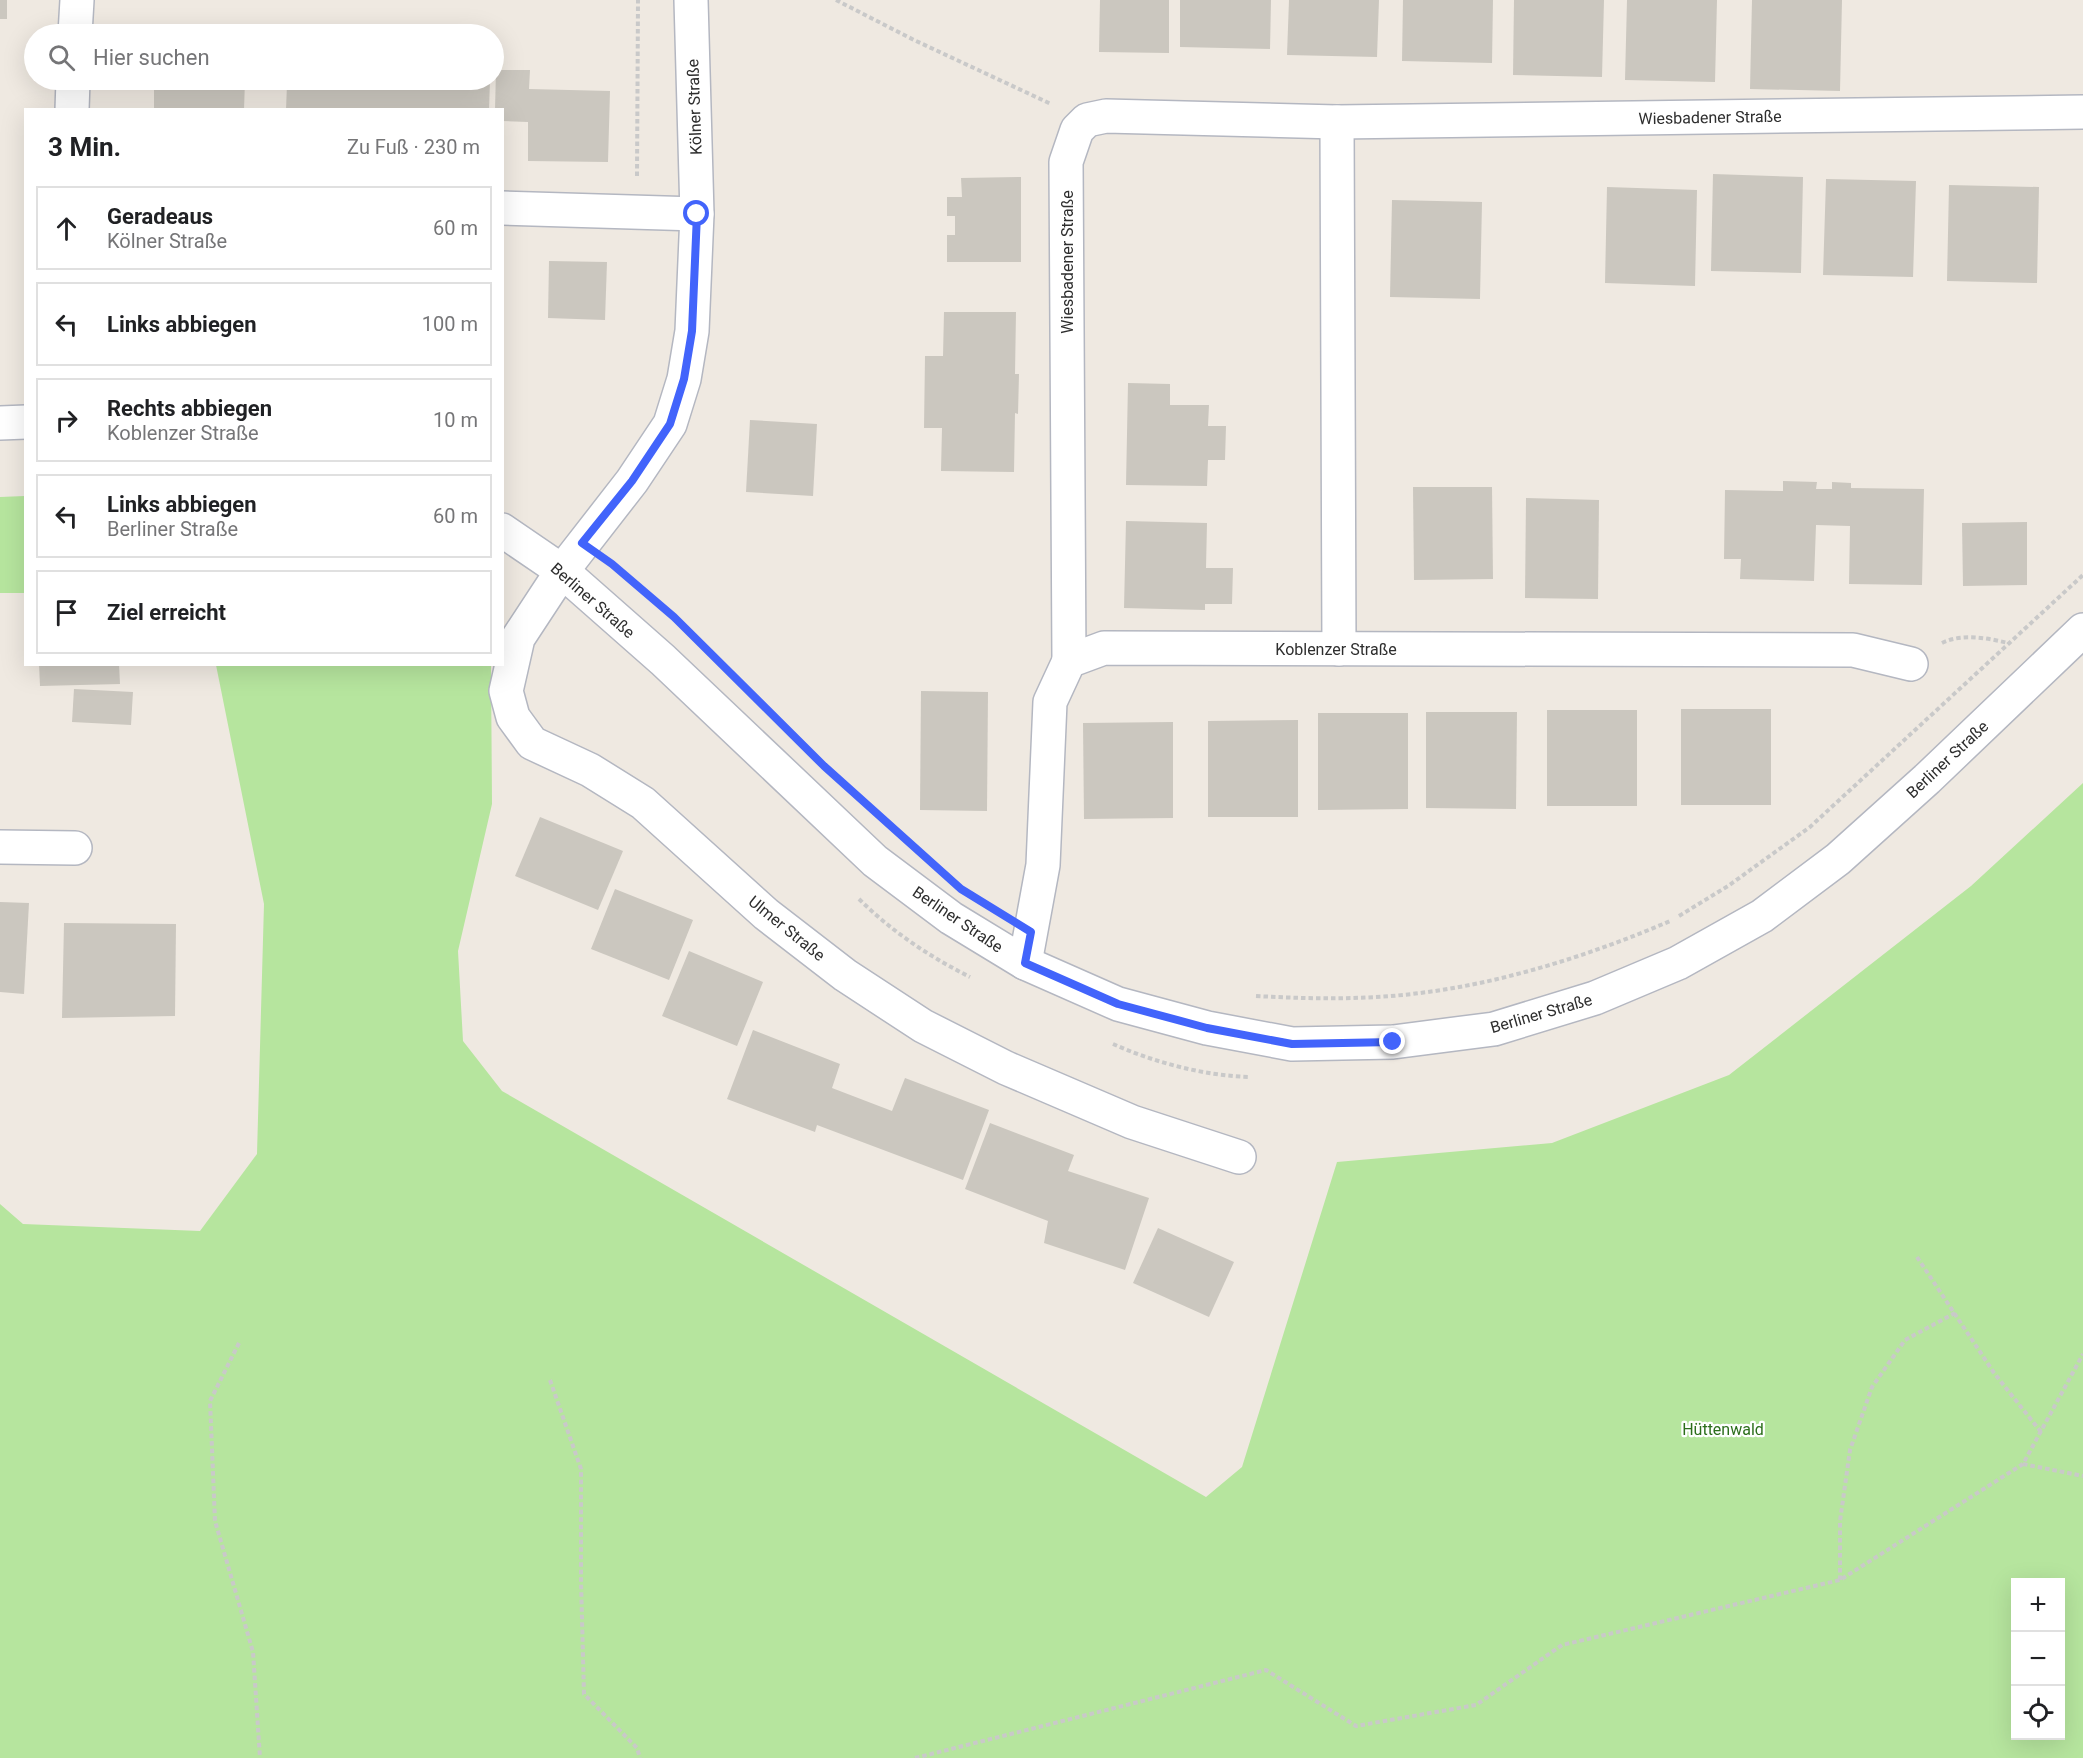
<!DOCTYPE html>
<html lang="de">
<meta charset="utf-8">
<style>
:root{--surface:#fff;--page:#f2f2f2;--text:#202124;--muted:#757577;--line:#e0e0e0}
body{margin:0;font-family:Roboto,sans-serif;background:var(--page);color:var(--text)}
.controls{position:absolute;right:18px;bottom:18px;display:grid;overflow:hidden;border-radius:0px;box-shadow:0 6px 24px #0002}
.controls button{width:54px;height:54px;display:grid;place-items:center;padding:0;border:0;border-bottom:2px solid var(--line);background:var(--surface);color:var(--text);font:30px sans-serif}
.stop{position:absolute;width:18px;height:18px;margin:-14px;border:4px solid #4264fb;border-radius:50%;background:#fff}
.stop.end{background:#4264fb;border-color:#fff;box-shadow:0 2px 6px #0008}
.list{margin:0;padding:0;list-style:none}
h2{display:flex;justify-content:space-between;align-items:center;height:78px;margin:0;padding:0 24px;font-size:26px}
h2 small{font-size:20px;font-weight:400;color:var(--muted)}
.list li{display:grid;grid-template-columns:39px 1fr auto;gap:18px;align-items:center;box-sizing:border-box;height:84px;margin:0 12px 12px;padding:0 12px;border:2px solid var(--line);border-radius:0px}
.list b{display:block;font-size:22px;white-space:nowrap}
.list p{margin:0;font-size:20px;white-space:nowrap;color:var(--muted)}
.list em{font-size:20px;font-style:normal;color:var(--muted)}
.icon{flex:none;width:33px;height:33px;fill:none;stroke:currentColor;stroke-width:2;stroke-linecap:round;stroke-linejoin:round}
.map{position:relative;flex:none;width:2083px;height:1758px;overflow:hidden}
.search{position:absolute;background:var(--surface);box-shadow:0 6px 24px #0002;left:24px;top:24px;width:480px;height:66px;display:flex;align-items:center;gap:15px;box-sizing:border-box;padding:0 21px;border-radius:33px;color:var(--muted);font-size:22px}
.panel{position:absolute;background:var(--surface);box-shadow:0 6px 24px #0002;left:24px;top:108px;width:480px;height:558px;border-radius:0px}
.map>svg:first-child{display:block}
.green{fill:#b6e59e;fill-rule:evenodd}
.building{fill:#cbc7bf}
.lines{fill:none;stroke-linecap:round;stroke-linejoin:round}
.minor-casing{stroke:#b4b7c1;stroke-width:36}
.path{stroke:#c9c9c9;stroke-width:4;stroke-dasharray:4.5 3;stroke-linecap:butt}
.minor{stroke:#fff;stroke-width:33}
.route{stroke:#4264fb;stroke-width:8}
.labels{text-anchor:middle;stroke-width:4.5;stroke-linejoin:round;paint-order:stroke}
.street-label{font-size:16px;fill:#2e2e2e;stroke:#fff}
.park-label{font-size:16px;fill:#2c6e1b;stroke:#fff}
</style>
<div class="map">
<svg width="2083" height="1758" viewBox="0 0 2083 1758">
<rect width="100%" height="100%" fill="#efe9e1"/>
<g class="green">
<polygon points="25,496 25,593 0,593 0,497"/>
<path d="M216,665H491L492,804L458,951L463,1041L502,1091L1206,1497L1242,1467L1337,1162L1552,1143L1729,1075L1971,886L2083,783V1758H0V1204L23,1224L200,1231L257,1154L264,904ZM2016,1582H2060V1736H2016Z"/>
</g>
<g class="building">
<rect x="0" y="0" width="7" height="19"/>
<polygon points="1100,0 1169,0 1169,53 1099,52"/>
<polygon points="1180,0 1271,0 1270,49 1180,47"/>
<polygon points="1289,0 1379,0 1377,57 1287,55"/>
<polygon points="1403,0 1493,0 1492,63 1402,61"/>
<polygon points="1514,0 1604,0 1602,77 1513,75"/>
<polygon points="1627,0 1717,0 1715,82 1625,80"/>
<polygon points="1752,0 1842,0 1840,91 1750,89"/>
<polygon points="496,70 530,70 529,89 610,91 608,162 528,161 528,122 502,121 502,110 495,110"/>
<polygon points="192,80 245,80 244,110 154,110 154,88 192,89"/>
<polygon points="327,80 490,80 489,110 286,110 287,84 327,85"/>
<polygon points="1713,174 1803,177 1801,273 1711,271"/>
<polygon points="1021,177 1021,262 947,262 947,235 955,235 955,216 947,216 947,197 962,197 961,178"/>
<polygon points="1826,179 1916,181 1913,277 1823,275"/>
<polygon points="1949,185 2039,187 2037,283 1947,281"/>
<polygon points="1607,187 1697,190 1695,286 1605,283"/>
<polygon points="1392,200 1482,202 1480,299 1390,297"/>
<polygon points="549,261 607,262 605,320 548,318"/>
<polygon points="944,312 1016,312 1015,374 1019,374 1018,414 1015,413 1014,472 941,471 942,428 924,428 925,356 943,356"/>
<polygon points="1128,383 1170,384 1170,405 1209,405 1208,426 1226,426 1225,460 1208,460 1207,486 1126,485"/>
<polygon points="750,420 817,424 813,496 746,492"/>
<polygon points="1783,481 1817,482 1816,489 1832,489 1832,482 1851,483 1851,488 1924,489 1922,585 1849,584 1850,526 1816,525 1814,581 1740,579 1741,559 1724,559 1725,490 1783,491"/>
<polygon points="1413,487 1492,487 1493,579 1414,580"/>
<polygon points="1526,498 1599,500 1598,599 1525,598"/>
<polygon points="1126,521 1207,523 1206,568 1233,568 1232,604 1205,604 1205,610 1124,608"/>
<polygon points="2027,522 2027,585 1963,586 1962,523"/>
<polygon points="39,664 119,664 120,684 40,686"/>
<polygon points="74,689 133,692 131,725 72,722"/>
<polygon points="921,691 988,692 987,811 920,810"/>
<rect x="1681" y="709" width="90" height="96"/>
<rect x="1547" y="710" width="90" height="96"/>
<polygon points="1426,712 1517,712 1516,809 1426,808"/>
<polygon points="1318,713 1408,713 1408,809 1318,810"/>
<polygon points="1298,720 1298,817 1208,817 1208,721"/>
<polygon points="1173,722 1173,818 1084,819 1083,723"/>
<polygon points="540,817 623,851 598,910 515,876"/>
<polygon points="615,889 693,920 669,980 591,949"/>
<polygon points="0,902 29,903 24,994 0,992"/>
<polygon points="64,923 176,924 175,1016 62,1018"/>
<polygon points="689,951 763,982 737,1046 662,1016"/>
<polygon points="753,1030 840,1064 832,1088 892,1111 905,1078 989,1110 963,1180 817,1125 815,1132 727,1099"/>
<polygon points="990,1123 1074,1155 1068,1171 1149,1198 1125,1270 1044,1243 1048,1221 965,1189"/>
<polygon points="1158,1228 1234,1262 1209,1317 1133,1283"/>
</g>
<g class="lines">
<defs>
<g id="minor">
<polyline points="691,0 697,214 692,331 684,379 670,424 632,481 562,571 518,638 506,691 513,717 532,743 590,770 643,803 766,914 845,975 923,1026 1006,1068 1132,1122 1239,1157"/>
<polyline points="75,34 77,0"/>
<polyline points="72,110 73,80"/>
<polyline points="1337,122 1339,649"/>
<polyline points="502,208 697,214"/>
<polyline points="0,423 26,422"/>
<polyline points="502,530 562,571 663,660 875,861 951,918 1025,963 1118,1004 1207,1028 1292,1044 1393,1042 1494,1029 1595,998 1678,963 1762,916 1838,859 1927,779 2083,630"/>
<polyline points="1069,661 1066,162 1077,130 1087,120 1106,116 1337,122 2083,112"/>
<polyline points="0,847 75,848"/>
<polyline points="1025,963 1043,865 1050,702 1069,661 1104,648 1853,650 1911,664"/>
</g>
</defs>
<use href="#minor" class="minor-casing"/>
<g class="path">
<polyline points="836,0 914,40 1051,104"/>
<polyline points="637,176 638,0"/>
<path d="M1942,643C1962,633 1987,638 2008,643"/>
<path d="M859,899C891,931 930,957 970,977"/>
<polyline points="1679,916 1728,886 1810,827 2083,575"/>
<path d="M1256,996C1311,999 1366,1000 1420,993C1503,983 1594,954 1670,921"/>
<path d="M1113,1044C1153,1062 1205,1076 1250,1077"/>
<polyline points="1917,1257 1994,1373 2041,1432"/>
<polyline points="239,1343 210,1401 215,1521 253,1652 260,1758"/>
<polyline points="550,1380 581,1469 581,1581 584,1694 637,1748 640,1758"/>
<polyline points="2023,1464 2083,1476"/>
<polyline points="1840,1580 1840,1521 1850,1450 1872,1387 1905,1340 1955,1313"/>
<polyline points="915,1758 1266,1670 1356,1726 1476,1705 1562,1645 1840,1580 2023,1464 2083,1354"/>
</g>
<use href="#minor" class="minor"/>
</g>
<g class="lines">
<polyline class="route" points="697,214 692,331 684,379 670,424 632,481 582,543 612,564 674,617 824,766 961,889 1031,932 1025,963 1118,1004 1207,1028 1292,1044 1393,1042"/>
</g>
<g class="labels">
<g class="street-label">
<text transform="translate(694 107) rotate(-92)" y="6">Kölner Straße</text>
<text transform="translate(1710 117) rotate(-1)" y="6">Wiesbadener Straße</text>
<text transform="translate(1067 262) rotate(-90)" y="6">Wiesbadener Straße</text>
<text transform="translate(593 600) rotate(41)" y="6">Berliner Straße</text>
<text x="1336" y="655">Koblenzer Straße</text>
<text transform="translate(1947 759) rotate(-43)" y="6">Berliner Straße</text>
<text transform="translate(958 919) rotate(34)" y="6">Berliner Straße</text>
<text transform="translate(787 928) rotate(39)" y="6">Ulmer Straße</text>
<text transform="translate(1541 1013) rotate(-16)" y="6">Berliner Straße</text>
</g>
<g class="park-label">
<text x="1723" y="1435">Hüttenwald</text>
</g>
</g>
</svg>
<div class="controls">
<button>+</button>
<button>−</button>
<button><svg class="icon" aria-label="locate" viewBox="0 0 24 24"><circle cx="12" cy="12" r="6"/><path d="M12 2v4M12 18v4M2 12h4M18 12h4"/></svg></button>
</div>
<div class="stop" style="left:697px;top:214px"></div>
<div class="stop end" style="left:1393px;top:1042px"></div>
<div class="search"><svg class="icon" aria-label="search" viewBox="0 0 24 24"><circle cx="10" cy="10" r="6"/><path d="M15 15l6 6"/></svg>Hier suchen</div>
<section class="panel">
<h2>3 Min.<small>Zu Fuß · 230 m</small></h2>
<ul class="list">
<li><svg class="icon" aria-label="ahead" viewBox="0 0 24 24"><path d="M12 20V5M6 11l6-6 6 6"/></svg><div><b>Geradeaus</b><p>Kölner Straße</p></div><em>60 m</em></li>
<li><svg class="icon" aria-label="left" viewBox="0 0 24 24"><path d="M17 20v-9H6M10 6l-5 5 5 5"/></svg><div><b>Links abbiegen</b></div><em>100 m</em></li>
<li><svg class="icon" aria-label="right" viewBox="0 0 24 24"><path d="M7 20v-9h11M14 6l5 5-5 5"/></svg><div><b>Rechts abbiegen</b><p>Koblenzer Straße</p></div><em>10 m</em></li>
<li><svg class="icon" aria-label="left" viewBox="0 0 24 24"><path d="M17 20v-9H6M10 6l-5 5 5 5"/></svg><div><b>Links abbiegen</b><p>Berliner Straße</p></div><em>60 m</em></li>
<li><svg class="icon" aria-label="arrive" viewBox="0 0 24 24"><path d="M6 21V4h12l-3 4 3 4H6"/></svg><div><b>Ziel erreicht</b></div></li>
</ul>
</section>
</div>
